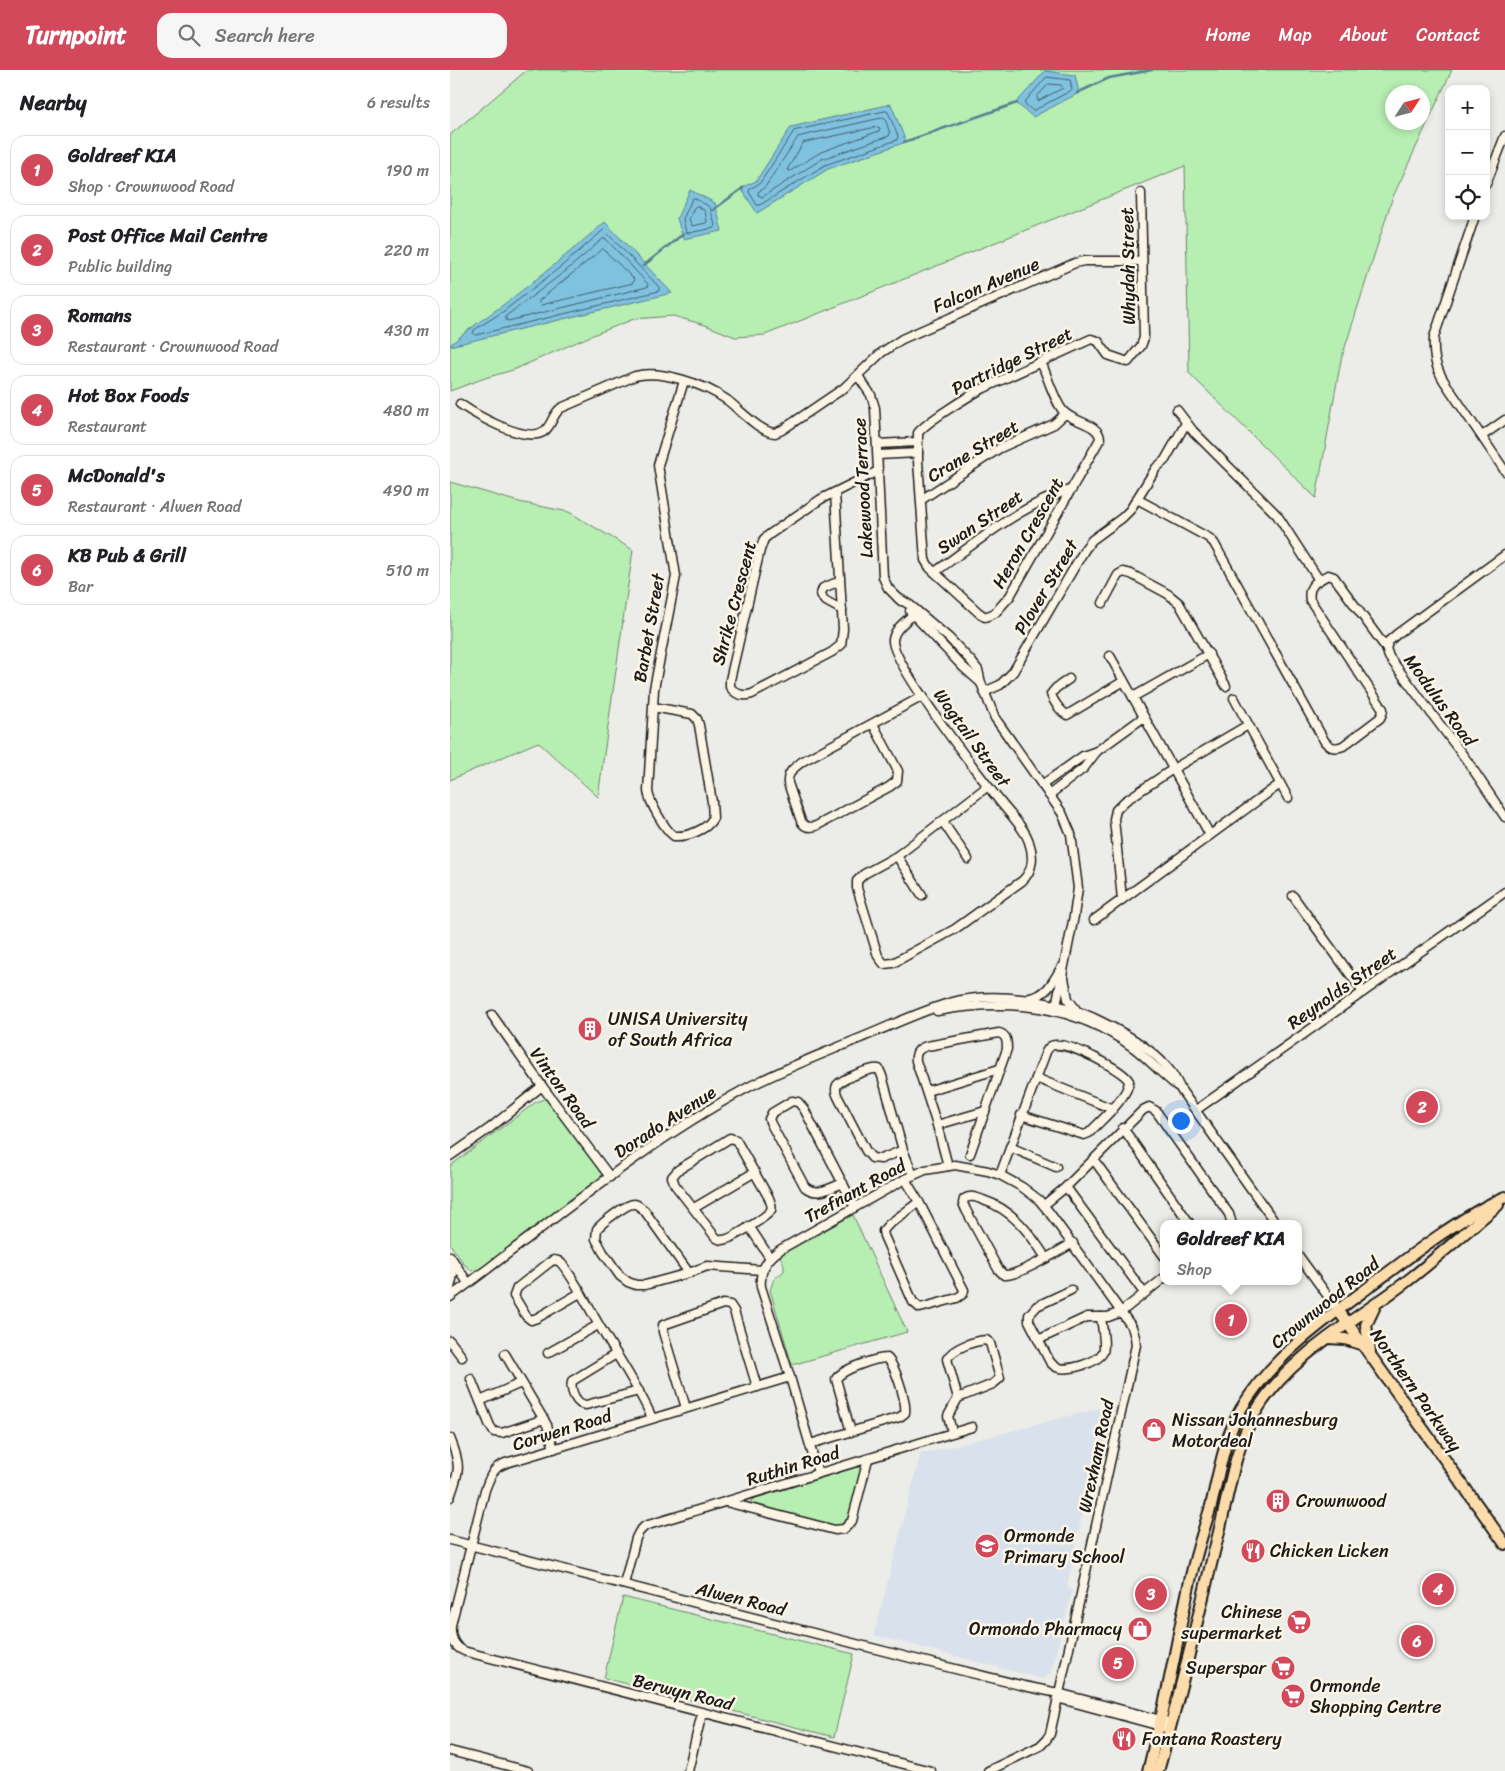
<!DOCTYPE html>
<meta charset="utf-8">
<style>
:root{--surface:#fff;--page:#f6f6f6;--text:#202124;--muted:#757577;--line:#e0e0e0;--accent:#d1495b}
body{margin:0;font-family:Sriracha,sans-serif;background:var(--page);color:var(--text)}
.controls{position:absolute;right:15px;top:15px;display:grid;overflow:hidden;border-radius:10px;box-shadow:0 2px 8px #0003}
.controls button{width:45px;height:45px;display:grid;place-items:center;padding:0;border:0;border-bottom:1px solid var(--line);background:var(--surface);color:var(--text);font:25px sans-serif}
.compass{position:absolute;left:935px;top:15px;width:45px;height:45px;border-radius:50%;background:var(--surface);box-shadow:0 2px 8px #0003;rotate:54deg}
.you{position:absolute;left:730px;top:1050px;width:18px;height:18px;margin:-12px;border:4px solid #fff;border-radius:50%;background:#1a73e8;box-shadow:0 0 0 8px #1a73e833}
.badge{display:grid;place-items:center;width:32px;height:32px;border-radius:50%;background:var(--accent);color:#fff;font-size:16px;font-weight:700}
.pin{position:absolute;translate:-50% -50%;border:2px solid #fff;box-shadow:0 1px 5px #0006}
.popup{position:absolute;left:710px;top:1150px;width:142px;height:65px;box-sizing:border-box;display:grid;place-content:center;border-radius:10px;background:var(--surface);filter:drop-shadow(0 1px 4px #0005);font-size:16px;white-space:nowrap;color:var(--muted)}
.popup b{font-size:19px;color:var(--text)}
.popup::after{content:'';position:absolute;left:50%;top:100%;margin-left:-10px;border:10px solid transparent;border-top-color:var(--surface)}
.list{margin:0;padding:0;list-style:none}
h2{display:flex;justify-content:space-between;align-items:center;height:65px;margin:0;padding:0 20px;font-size:21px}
h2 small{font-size:16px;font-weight:400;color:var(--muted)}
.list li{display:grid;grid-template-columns:32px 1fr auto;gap:15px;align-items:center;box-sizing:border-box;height:70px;margin:0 10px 10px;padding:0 10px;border:1px solid var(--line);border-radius:15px}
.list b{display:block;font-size:19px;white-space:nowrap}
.list p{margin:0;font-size:16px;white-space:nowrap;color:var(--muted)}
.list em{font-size:16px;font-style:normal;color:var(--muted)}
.icon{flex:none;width:28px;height:28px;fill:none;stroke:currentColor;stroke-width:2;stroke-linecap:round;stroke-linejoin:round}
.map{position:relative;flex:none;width:1055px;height:1701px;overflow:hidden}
header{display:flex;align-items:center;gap:30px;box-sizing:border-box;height:70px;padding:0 25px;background:var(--accent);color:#fff}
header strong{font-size:24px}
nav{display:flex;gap:28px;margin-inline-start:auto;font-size:18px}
.search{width:350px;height:45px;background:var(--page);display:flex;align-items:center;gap:12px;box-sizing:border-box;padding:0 18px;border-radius:15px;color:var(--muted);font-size:19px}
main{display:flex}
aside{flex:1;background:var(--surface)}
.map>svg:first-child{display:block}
.built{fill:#d9e1ec}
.green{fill:#b7eeb2;stroke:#6a8567;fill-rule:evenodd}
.water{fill:#7fc2e0;stroke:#578092}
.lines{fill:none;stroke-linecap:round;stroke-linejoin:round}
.shore{stroke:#445e6a;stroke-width:1}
.stream{stroke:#578092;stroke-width:2.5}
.minor-casing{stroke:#1c1c1c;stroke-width:11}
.major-casing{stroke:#1c1c1c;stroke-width:14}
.minor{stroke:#fcf5e5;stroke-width:8}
.major{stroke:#fddcac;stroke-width:10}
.labels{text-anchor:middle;stroke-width:5;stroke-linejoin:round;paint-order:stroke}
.street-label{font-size:18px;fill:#1c1c1c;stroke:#fcf5e5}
.poi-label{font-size:18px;fill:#1c1c1c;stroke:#fcf5e5;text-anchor:start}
</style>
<header>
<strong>Turnpoint</strong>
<div class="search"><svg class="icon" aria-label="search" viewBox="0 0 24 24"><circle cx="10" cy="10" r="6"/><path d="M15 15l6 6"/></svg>Search here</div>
<nav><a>Home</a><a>Map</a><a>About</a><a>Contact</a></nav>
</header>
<main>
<aside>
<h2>Nearby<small>6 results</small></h2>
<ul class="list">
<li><span class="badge">1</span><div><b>Goldreef KIA</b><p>Shop · Crownwood Road</p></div><em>190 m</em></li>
<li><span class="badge">2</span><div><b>Post Office Mail Centre</b><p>Public building</p></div><em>220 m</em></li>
<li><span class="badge">3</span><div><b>Romans</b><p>Restaurant · Crownwood Road</p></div><em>430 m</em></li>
<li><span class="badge">4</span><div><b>Hot Box Foods</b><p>Restaurant</p></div><em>480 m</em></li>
<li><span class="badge">5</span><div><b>McDonald's</b><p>Restaurant · Alwen Road</p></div><em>490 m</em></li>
<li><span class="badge">6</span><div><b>KB Pub &amp; Grill</b><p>Bar</p></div><em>510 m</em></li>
</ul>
</aside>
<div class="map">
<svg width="1055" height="1701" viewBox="0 0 1055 1701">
<rect width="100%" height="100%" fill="#ecece8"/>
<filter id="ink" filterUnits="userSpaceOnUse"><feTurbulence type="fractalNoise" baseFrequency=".02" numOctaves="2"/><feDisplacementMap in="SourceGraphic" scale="10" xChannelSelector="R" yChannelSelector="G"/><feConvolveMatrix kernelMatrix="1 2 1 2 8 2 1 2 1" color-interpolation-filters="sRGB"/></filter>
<g filter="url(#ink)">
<polygon class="built" points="654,1337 661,1348 647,1413 638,1417 617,1516 622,1521 601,1602 593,1609 424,1565 471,1382 477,1383"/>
<g class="green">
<path d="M77,0H1002L942,129L891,290L866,428L739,303L735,96L315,265L285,267L255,255L223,246L184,249L143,265L63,300L35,308L0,321V65ZM942,22H972V52H942Z"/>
<polygon points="0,412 69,432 119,442 183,480 148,727 88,672 0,710"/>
<polygon points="94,1029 98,1030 152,1100 152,1105 145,1113 31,1198 22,1201 14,1194 0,1174 0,1096 86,1032"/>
<path d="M403,1145L457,1262L342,1295L320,1220L324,1209L334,1201C334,1195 334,1192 330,1187L331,1184Z"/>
<polygon points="406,1397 410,1397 412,1400 401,1446 397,1453 387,1456 301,1433 301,1431 303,1429"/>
<polygon points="173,1527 404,1584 384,1667 154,1608"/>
</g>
<g class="water">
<polygon points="595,1 625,5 629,23 583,47 566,33"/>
<polygon points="441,34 456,72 378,99 307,143 291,118 306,111 341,57"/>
<polygon points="240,120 265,133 272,161 233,169 227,148"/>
<path d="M155,152L222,223L0,276V275C17,260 35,248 53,235C88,209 121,181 155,152Z"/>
</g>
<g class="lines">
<g class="shore">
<polygon points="597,7 620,10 622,20 583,41 575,34 575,32"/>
<polygon points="599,14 611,15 613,18 588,31 587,27"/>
<polygon points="436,41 438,42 448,66 447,70 375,95 310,135 307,135 299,122 300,119 310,113 344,61"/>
<polygon points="432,48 435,49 440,63 439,66 372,89 312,127 308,125 308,122 315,117 348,67"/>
<polygon points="427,57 430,58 429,61 371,82 340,101 337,100 353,73"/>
<polygon points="244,128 260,137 265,155 264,158 239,163 236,162 233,149 242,129"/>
<polygon points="247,136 255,141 257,151 256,153 242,156 239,149 244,138"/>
<polygon points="154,160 209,217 209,221 26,265 23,264 24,260 54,241 113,195"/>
<polygon points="153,169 156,169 198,214 197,217 58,251 56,250 56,246 117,200"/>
<polygon points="153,179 184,209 183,213 91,235 89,234 89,231"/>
</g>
<g class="stream">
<polyline points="627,23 659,8 702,0"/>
<polyline points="454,72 567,33"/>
<polyline points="263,140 293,118"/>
<polyline points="193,196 233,164"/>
</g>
<defs>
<g id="minor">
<polyline points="1036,114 1055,66"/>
<path d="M1025,146L984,267C983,285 985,296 994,311L1055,401"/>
<path d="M591,292C597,305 605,333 614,342C623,352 650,354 650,369L560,526L545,543L535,547L528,542L480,498L475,490L468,391V363C476,352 520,325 534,318L641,269L648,271L658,285L678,292L691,276L694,268L691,123"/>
<polyline points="408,306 421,325 425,338 433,507 438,518 451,531"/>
<path d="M10,334C26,345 74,373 93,362C102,357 102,344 111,338L185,306C211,299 256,315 277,330C290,340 310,362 325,363L332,360L394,318L431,283L452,269L625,193L634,191H692"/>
<polyline points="727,340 743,361 827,445 869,510"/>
<polyline points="1032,366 1055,350"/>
<polyline points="428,374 467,372"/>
<polyline points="428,385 468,383"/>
<path d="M385,423L393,559L391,575L382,582L302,624C293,627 286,625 280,617V610L310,480L314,469L320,464L371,429L428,401"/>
<path d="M687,429L759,468L764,473L875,672C881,678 885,679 893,676L930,648L932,644L933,639L860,530C857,515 867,511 878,505L884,507L936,578"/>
<polyline points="471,430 550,378 604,354 615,344"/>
<polyline points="1055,485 947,564 939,571 936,578 939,587 1018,692 1055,747"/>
<path d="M485,502C528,471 571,435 622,419"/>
<polyline points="390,511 373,518 371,524 374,530 392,540"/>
<polyline points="448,528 460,535 499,568 521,591 528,600 531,613 545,648 612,743 621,764 628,818 624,846 605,941"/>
<polyline points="653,533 668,505 673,502 681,504 718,524 729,533 776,616"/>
<polyline points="460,541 513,597 531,613"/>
<path d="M467,541C459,549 444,558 443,570C441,592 530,706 548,729C557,741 575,758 579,772C584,786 583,801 572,811L505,859L443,893L434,894L428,886L407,818V811L414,804L447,786L538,716"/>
<polyline points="660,586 760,765"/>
<path d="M619,609L606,618L601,624C603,631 611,642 617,645L674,611"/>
<polyline points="534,622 550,615 563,602 635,479 642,470 672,448 680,440 706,398 715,390 736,353"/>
<polyline points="683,627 759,584"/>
<polyline points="784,628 838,728"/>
<path d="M203,637L242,644L247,649L249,655L262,732L263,748C257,760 237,767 224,766C215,760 199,732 198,721L204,619L226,506L208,395L234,311"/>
<path d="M423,654L448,701L447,711L439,717L366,756C359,758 354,757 351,751L338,713C337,702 345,697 353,691L473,626"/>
<polyline points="592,715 633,686 647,681 694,647"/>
<polyline points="599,725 634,698 647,681"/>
<polyline points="493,752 518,789"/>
<polyline points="447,786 472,825"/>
<polyline points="843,826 913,922"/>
<polyline points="672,829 664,749 666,740 675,731 723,699 798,655"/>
<polyline points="644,850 830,714"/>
<polyline points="614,908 618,929 627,941"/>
<path d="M580,928C597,925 603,912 611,898"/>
<path d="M487,941C558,928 624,934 684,978C699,990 712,1004 727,1016"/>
<polyline points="42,945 92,1016 160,1107"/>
<polyline points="586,1008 663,1039"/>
<polyline points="477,1021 549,999"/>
<polyline points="746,1040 1055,822"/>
<polyline points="487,1055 535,1041"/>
<polyline points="673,1058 740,1154"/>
<path d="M280,1068L286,1070L290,1077L319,1128C320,1132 323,1136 321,1140C317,1147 280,1170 273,1170C268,1170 265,1167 263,1164L225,1115L222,1107L228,1100Z"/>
<polyline points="560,1077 606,1097"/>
<path d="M453,1080L431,1089L422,1088L416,1081L388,1027C386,1023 385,1019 387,1015C392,1009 422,997 429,999L432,1006L453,1080L463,1105"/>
<polyline points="0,1086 40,1058 92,1016"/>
<polyline points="644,1090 714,1186"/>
<path d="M498,1096L487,1055L466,991C465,982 469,978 477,976L549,963C557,965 557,972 557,979L520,1084"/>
<path d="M550,1105L596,982C598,978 600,975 605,975C620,973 672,999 679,1011C678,1028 650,1051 639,1063L634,1065L571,1045"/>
<polyline points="455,1109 469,1132 514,1220 513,1224 507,1228 470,1238 463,1232 434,1166 433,1161 438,1155 469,1132"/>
<path d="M393,1113C380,1118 367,1127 355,1117L321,1054L319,1049L322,1043L342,1031L348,1032L354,1039L405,1137"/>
<polyline points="616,1117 694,1223"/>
<polyline points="594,1135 616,1117 693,1040 699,1037 706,1041 779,1144 782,1154"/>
<polyline points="244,1138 305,1102"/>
<polyline points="299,1156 320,1188"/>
<polyline points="848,1185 888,1240"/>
<polyline points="0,1186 18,1213"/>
<path d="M596,1188C580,1163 562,1139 533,1130C526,1127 520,1125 514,1129L513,1133L516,1140L548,1199L554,1205C567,1207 609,1181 623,1173"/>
<polyline points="0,1190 3,1205 0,1218"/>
<path d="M239,1203L194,1140C191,1138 188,1134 184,1134C177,1133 152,1153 147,1159L146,1169L153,1182L170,1206L178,1212L186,1215H195L239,1203L257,1196L312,1200"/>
<path d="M621,1220L587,1236L579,1245V1251L600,1292C602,1294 604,1296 606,1297C616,1302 648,1293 653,1282C656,1275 652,1257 651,1247"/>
<path d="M130,1223L87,1248L81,1250L76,1246L64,1226L67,1218L100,1192L104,1190C108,1191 108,1190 111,1193C125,1209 138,1237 149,1255C167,1286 188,1316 202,1348"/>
<path d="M0,1227C97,1156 190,1076 295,1019C332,999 370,985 408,969C438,957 468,942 499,933C545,920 611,931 652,952C677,964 704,980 721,1002C725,1007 728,1014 731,1020L826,1154"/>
<polyline points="588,1270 637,1247 658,1247 671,1242 714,1208"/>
<polyline points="0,1271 12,1287"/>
<polyline points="98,1283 148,1255"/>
<polyline points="55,1284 97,1355 104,1379"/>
<path d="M166,1284L122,1311C120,1320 126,1335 136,1335L189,1321"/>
<path d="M340,1307L73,1388C48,1395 44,1394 35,1420L1,1555C0,1568 4,1578 17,1582L481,1701"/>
<polyline points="21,1309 40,1356 44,1362 52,1363 94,1349"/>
<polyline points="30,1331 71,1313"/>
<polyline points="236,1338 213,1262 213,1255 273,1234 280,1235 284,1241 307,1317"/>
<path d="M502,1362L498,1346L508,1328L543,1314L550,1308L540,1273L536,1270C524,1271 503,1278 497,1289L508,1328"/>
<path d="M0,1368C11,1395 10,1400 0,1427"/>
<path d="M360,1374L450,1347L455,1343C457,1332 445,1295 437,1288C426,1288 392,1299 386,1309L401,1362"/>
<path d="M368,1403L340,1307L311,1217C309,1199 318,1187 333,1178L455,1109L475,1100L505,1095L538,1101L550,1105L572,1117L589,1130L599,1142L682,1257L685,1267L686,1275L600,1664L596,1670L590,1676L538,1701"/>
<polyline points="276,1432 385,1460 394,1459 402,1451 418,1389"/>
<polyline points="0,1470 461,1588 574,1616 608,1623 715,1651"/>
<polyline points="174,1514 186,1468 189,1462 195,1456 522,1357"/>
<polyline points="607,1628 714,1657"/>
<polyline points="0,1681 78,1701"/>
<polyline points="238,1701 252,1643"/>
</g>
<g id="major">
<polyline points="888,1240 1055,1474"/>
<polyline points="878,1268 895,1269 914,1275"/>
<polyline points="920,1281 916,1255 925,1236"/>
<path d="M698,1701C702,1688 704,1674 708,1660C722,1607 730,1552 743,1498C748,1477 755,1456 761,1436C769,1402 774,1369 791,1339C822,1287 872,1252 919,1217C959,1187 1010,1147 1055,1127"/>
<path d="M708,1701C731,1622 749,1542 769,1462C779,1422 784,1380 805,1343C838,1287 901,1253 952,1215C985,1190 1016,1161 1048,1135"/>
</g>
</defs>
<use href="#minor" class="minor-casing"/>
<use href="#major" class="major-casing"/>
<use href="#minor" class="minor"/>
<use href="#major" class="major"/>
</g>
</g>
<defs>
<symbol id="building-disc" viewBox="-11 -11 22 22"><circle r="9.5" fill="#d1495b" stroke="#fcf5e5"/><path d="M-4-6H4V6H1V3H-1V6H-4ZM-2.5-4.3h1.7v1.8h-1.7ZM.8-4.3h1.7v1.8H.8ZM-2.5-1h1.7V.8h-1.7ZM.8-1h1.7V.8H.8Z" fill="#fff"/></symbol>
<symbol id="shop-disc" viewBox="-11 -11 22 22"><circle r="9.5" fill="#d1495b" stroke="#fcf5e5"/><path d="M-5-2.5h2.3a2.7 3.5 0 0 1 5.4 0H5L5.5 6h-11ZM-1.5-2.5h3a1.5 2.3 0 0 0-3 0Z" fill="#fff"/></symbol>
<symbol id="school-disc" viewBox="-11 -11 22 22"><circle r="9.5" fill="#d1495b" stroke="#fcf5e5"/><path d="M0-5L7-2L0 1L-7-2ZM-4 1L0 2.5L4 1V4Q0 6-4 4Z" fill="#fff"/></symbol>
<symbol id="restaurant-disc" viewBox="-11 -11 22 22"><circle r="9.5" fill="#d1495b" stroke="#fcf5e5"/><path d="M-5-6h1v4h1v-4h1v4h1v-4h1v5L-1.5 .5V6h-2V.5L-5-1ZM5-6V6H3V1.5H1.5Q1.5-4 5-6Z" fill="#fff"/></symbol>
<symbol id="supermarket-disc" viewBox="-11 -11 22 22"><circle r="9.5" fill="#d1495b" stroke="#fcf5e5"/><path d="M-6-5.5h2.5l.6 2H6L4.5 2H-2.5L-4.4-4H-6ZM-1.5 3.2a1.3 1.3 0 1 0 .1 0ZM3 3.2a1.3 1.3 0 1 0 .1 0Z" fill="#fff"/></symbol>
</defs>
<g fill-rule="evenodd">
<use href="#building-disc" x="126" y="945" width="28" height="28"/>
<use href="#shop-disc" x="690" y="1346" width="28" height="28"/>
<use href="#building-disc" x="814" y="1417" width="28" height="28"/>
<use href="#school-disc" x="523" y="1462" width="28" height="28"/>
<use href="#restaurant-disc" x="789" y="1467" width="28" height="28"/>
<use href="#supermarket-disc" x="835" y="1538" width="28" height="28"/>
<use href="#shop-disc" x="676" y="1545" width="28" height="28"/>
<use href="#supermarket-disc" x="819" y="1584" width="28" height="28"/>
<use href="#supermarket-disc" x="829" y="1612" width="28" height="28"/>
<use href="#restaurant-disc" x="660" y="1655" width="28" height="28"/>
</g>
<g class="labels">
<g class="street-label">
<text transform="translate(678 196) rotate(-91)" y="6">Whydah Street</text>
<text transform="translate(536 215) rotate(-23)" y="6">Falcon Avenue</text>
<text transform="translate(562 291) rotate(-26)" y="6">Partridge Street</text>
<text transform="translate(523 381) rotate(-31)" y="6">Crane Street</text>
<text transform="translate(413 418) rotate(-93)" y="6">Lakewood Terrace</text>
<text transform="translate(530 452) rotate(-34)" y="6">Swan Street</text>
<text transform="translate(578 463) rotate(-60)" y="6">Heron Crescent</text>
<text transform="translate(596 517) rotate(-59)" y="6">Plover Street</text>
<text transform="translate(284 533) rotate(-75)" y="6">Shrike Crescent</text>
<text transform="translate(199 558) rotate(-80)" y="6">Barbet Street</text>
<text transform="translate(990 630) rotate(54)" y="6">Modulus Road</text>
<text transform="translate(522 668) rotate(54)" y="6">Wagtail Street</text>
<text transform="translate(892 918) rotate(-35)" y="6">Reynolds Street</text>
<text transform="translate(112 1018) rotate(54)" y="6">Vinton Road</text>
<text transform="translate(215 1052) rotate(-33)" y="6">Dorado Avenue</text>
<text transform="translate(405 1121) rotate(-29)" y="6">Trefnant Road</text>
<text transform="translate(875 1233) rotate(-39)" y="6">Crownwood Road</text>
<text transform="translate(966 1320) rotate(55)" y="6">Northern Parkway</text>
<text transform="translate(112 1360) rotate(-17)" y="6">Corwen Road</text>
<text transform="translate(646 1386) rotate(-78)" y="6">Wrexham Road</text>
<text transform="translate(343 1396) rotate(-17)" y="6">Ruthin Road</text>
<text transform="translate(291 1529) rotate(14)" y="6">Alwen Road</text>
<text transform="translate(233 1622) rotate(14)" y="6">Berwyn Road</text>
</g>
<g class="poi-label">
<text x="158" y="955">UNISA University<tspan x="158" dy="21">of South Africa</tspan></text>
<text x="722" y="1356">Nissan Johannesburg<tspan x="722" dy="21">Motordeal</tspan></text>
<text x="846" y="1437">Crownwood</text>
<text x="554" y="1472">Ormonde<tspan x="554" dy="21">Primary School</tspan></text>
<text x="820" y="1487">Chicken Licken</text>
<text x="832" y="1548" text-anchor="end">Chinese<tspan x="832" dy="21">supermarket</tspan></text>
<text x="672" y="1565" text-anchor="end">Ormondo Pharmacy</text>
<text x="816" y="1604" text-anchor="end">Superspar</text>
<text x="860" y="1622">Ormonde<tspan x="860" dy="21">Shopping Centre</tspan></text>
<text x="692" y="1675">Fontana Roastery</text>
</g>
</g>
</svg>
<div class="controls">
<button>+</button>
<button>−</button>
<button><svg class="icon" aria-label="locate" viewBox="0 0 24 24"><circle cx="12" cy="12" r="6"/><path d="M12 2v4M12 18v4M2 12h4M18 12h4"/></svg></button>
</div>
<svg class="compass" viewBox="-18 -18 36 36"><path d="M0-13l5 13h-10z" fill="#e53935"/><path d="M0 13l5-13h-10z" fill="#757577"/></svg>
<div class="you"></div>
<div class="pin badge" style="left:781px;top:1250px">1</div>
<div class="popup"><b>Goldreef KIA</b>Shop</div>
<div class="pin badge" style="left:972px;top:1037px">2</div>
<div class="pin badge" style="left:701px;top:1524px">3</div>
<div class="pin badge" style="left:988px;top:1519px">4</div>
<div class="pin badge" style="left:668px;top:1593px">5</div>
<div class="pin badge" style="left:967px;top:1571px">6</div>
</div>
</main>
